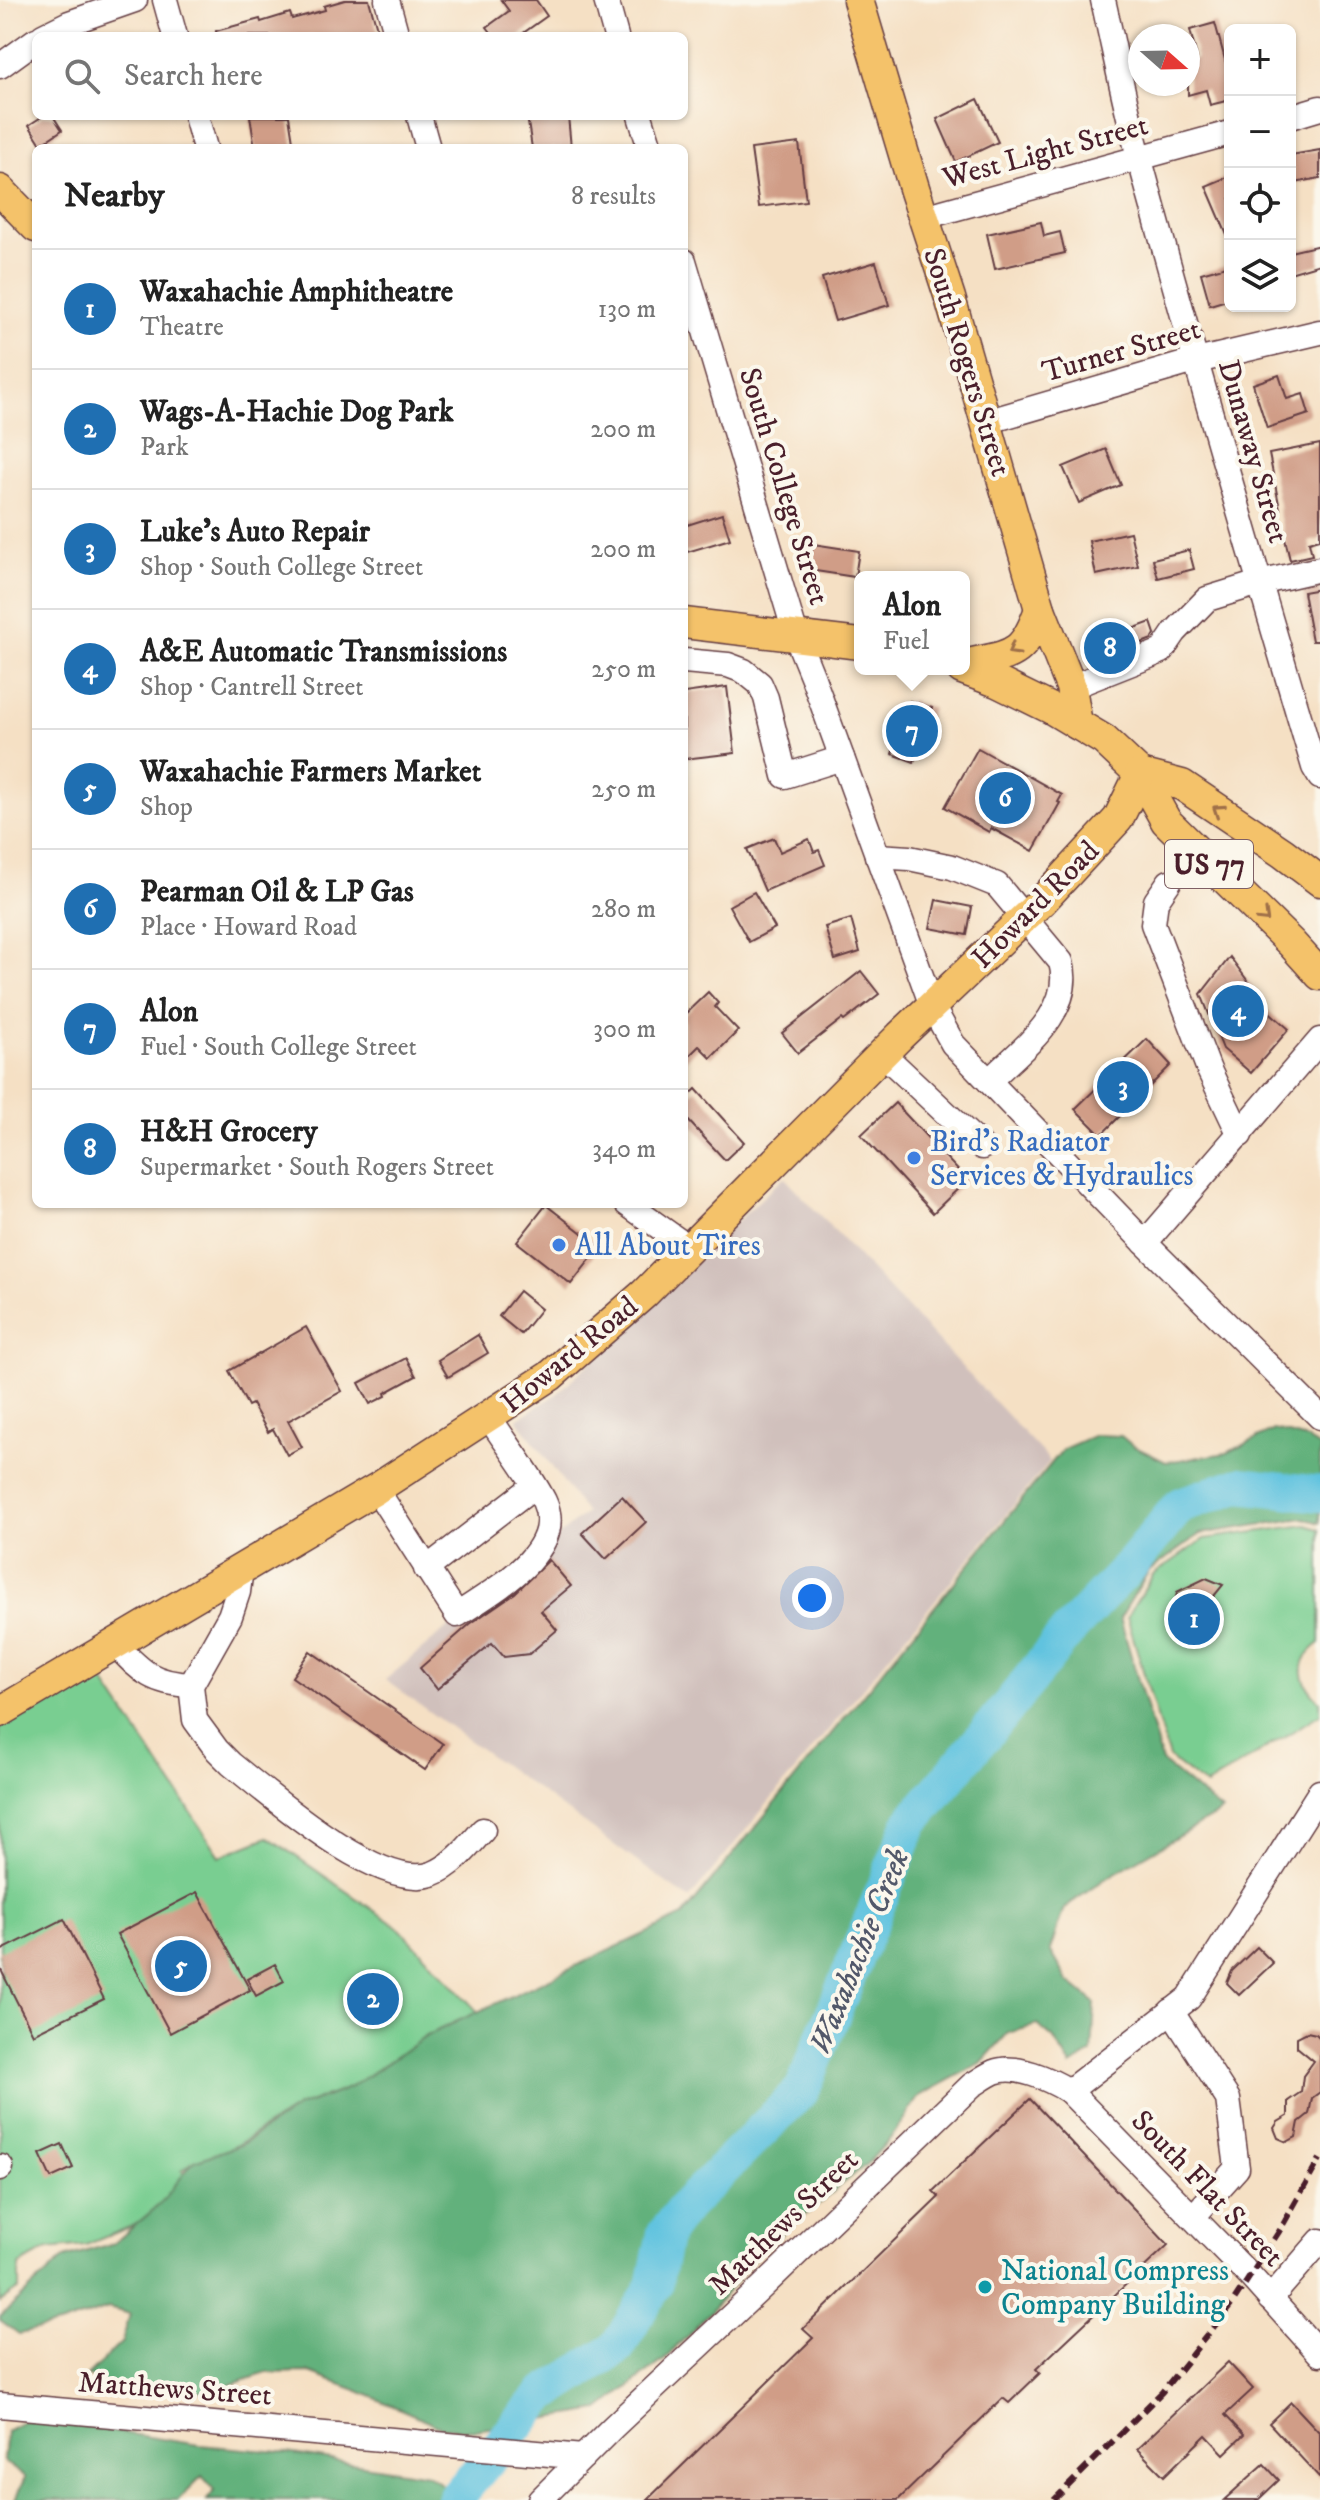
<!DOCTYPE html>
<meta charset="utf-8">
<style>
:root{--surface:#fff;--page:#f6f6f6;--text:#222;--muted:#767676;--line:#e0e0e0;--accent:#1f6fb2}
body{margin:0;font-family:"IM FELL DW Pica",serif;background:var(--page);color:var(--text)}
.controls{position:absolute;right:24px;top:24px;display:grid;overflow:hidden;border-radius:12px;box-shadow:0 2px 6px #0004}
.controls button{width:72px;height:72px;display:grid;place-items:center;padding:0;border:0;border-bottom:2px solid var(--line);background:var(--surface);color:var(--text);font:40px sans-serif}
.compass{position:absolute;left:1128px;top:24px;width:72px;height:72px;border-radius:50%;background:var(--surface);box-shadow:0 2px 6px #0004;rotate:110deg}
.you{position:absolute;left:812px;top:1598px;width:28px;height:28px;margin:-20px;border:6px solid #fff;border-radius:50%;background:#1a73e8;box-shadow:0 0 0 12px #1a73e833}
.badge{display:grid;place-items:center;width:52px;height:52px;border-radius:50%;background:var(--accent);color:#fff;font-size:26px;font-weight:700}
.pin{position:absolute;translate:-50% -50%;border:4px solid #fff;box-shadow:0 2px 8px #0006}
.popup{position:absolute;left:854px;top:571px;width:116px;height:104px;box-sizing:border-box;display:grid;place-content:center;border-radius:12px;background:var(--surface);filter:drop-shadow(0 2px 6px #0005);font-size:26px;white-space:nowrap;color:var(--muted)}
.popup b{font-size:30px;color:var(--text)}
.popup::after{content:'';position:absolute;left:50%;top:100%;margin-left:-16px;border:16px solid transparent;border-top-color:var(--surface)}
.list{margin:0;padding:0;list-style:none}
h2{display:flex;justify-content:space-between;align-items:center;height:104px;margin:0;padding:0 32px;font-size:34px}
h2 small{font-size:26px;font-weight:400;color:var(--muted)}
.list li{display:grid;grid-template-columns:52px 1fr auto;gap:24px;align-items:center;box-sizing:border-box;height:120px;padding:0 32px;border-top:2px solid var(--line)}
.list b{display:block;font-size:30px;white-space:nowrap}
.list p{margin:0;font-size:26px;white-space:nowrap;color:var(--muted)}
.list em{font-size:26px;font-style:normal;color:var(--muted)}
.icon{flex:none;width:44px;height:44px;fill:none;stroke:currentColor;stroke-width:2;stroke-linecap:round;stroke-linejoin:round}
.map{position:relative;flex:none;width:1320px;height:2500px;overflow:hidden}
.search{position:absolute;background:var(--surface);box-shadow:0 2px 6px #0004;left:32px;top:32px;width:656px;height:88px;display:flex;align-items:center;gap:20px;box-sizing:border-box;padding:0 28px;border-radius:12px;color:var(--muted);font-size:30px}
.panel{position:absolute;background:var(--surface);box-shadow:0 2px 6px #0004;left:32px;top:144px;width:656px;height:1064px;border-radius:12px}
.map>svg:first-child{display:block}
.industrial{fill:#d0c0bc}
.green{fill:#79ce91;stroke:#62765e;stroke-width:2}
.forest{fill:#62b17b;stroke:#566853;stroke-width:2}
.lines{fill:none;stroke-linecap:round;stroke-linejoin:round}
.river{stroke:#61c3df;stroke-width:36}
.building{fill:#d09d87}
.minor-casing{stroke:#643c42;stroke-width:27}
.major-casing{stroke:#643c42;stroke-width:33}
.minor{stroke:#fff;stroke-width:24}
.major{stroke:#f4c26a;stroke-width:30}
.rail{stroke:#4a1f2b;stroke-width:6;stroke-dasharray:12 6;stroke-linecap:butt}
.oneway{stroke:#9f704a}
.shop-dot{fill:#3f7fe0;stroke:#fbf7ec;stroke-width:3}
.culture-dot{fill:#0f9aa8;stroke:#fbf7ec;stroke-width:3}
.labels{text-anchor:middle;stroke-width:8;stroke-linejoin:round;paint-order:stroke}
.shield{fill:#fbf7ec;stroke:#7f6065;stroke-width:2}
.shield-label{font-size:28px;font-weight:bold;fill:#4a1f2b}
.street-label{font-size:30px;fill:#4a1f2b;stroke:#fbf7ec}
.shop-label{font-size:30px;fill:#366cbe;stroke:#fbf7ec;text-anchor:start}
.culture-label{font-size:30px;fill:#0d838f;stroke:#fbf7ec;text-anchor:start}
.water-label{font-size:32px;font-style:italic;fill:#52586a;stroke:#fbf7ec}
</style>
<div class="map">
<svg width="1320" height="2500" viewBox="0 0 1320 2500">
<rect width="100%" height="100%" fill="#fbf7ec"/>
<filter id="ink" filterUnits="userSpaceOnUse"><feTurbulence type="fractalNoise" baseFrequency=".0125" numOctaves="2"/><feDisplacementMap in="SourceGraphic" scale="16" xChannelSelector="R" yChannelSelector="G"/><feConvolveMatrix kernelMatrix="1 2 1 2 8 2 1 2 1" color-interpolation-filters="sRGB"/></filter>
<filter id="wash" filterUnits="userSpaceOnUse"><feTurbulence type="fractalNoise" baseFrequency=".006" numOctaves="4" result="noise"/><feDisplacementMap in="SourceGraphic" scale="32" xChannelSelector="R" yChannelSelector="G"/><feGaussianBlur stdDeviation="1.8" result="paint"/><feColorMatrix in="noise" values="0 0 0 0 0 0 0 0 0 0 0 0 0 0 0 0 0 1.4 0 .05"/><feComposite in="paint" operator="in"/></filter>
<g filter="url(#wash)">
<rect width="100%" height="100%" fill="#f5e0c4"/>
<polygon class="industrial" points="784,1177 1050,1461 689,1899 385,1680 586,1513 517,1419 557,1394"/>
<g class="green">
<path d="M1306,1525L1320,1529V1643C1295,1661 1299,1682 1320,1701V1714L1206,1786L1169,1758L1127,1617L1153,1575L1204,1539Z"/>
<polygon points="89,1659 220,1856 268,1837 399,1928 478,2012 430,2034 349,2088 298,2107 230,2149 194,2161 182,2171 192,2185 144,2221 86,2245 48,2249 19,2265 19,2289 0,2302 0,1711"/>
</g>
<g class="forest">
<polygon points="1274,1430 1307,1439 1320,1447 1320,1523 1304,1518 1200,1534 1148,1572 1120,1618 1162,1762 1222,1811 1105,1879 1064,1908 1050,1950 1068,1981 1095,2003 1092,2053 1071,2066 1053,2038 1037,2025 1008,2033 981,2063 919,2096 894,2134 869,2162 758,2254 712,2310 664,2360 599,2410 476,2430 444,2428 359,2391 307,2372 267,2373 210,2391 159,2391 101,2382 87,2376 122,2342 130,2314 108,2308 62,2324 19,2334 0,2320 0,2317 64,2258 114,2243 159,2205 194,2161 240,2145 298,2107 349,2088 430,2034 683,1916 1063,1449 1095,1435 1121,1436 1133,1446 1166,1462 1227,1453"/>
<polygon points="30,2418 199,2445 280,2452 428,2475 464,2500 207,2500 215,2490 202,2476 178,2500 15,2500 25,2477 3,2461 6,2431"/>
</g>
<g class="lines">
<polyline class="river" points="454,2500 542,2396 617,2348 654,2286 665,2233 682,2210 802,2090 911,1822 1004,1712 1064,1636 1128,1568 1180,1505 1239,1485 1320,1494"/>
</g>
<g id="blocks">
<g class="building">
<polygon points="345,0 369,0 379,36 216,36 216,31 260,19 261,22 290,13 292,19 325,10 324,6"/>
<polygon points="501,0 536,0 547,16 519,36 494,36 487,27 509,11"/>
<polygon points="1215,23 1230,78 1230,100 1210,105 1206,90 1188,95 1188,61 1197,58 1190,30"/>
<polygon points="978,99 998,142 956,162 937,119"/>
<polygon points="43,116 53,116 62,130 41,144 29,125"/>
<polygon points="250,116 289,116 294,148 255,148"/>
<polygon points="527,116 568,116 571,148 532,148"/>
<polygon points="799,143 806,201 759,207 751,149"/>
<polygon points="1320,150 1320,178 1295,183 1291,155"/>
<polygon points="1230,176 1230,242 1206,186"/>
<polygon points="1041,222 1044,236 1060,232 1065,253 995,269 987,234"/>
<polygon points="1320,245 1320,264 1290,273 1290,252"/>
<polygon points="876,262 889,305 835,321 822,278"/>
<polygon points="1230,265 1230,299 1210,305 1201,273"/>
<polygon points="1279,375 1287,399 1303,394 1309,414 1267,428 1253,384"/>
<polygon points="1320,444 1320,539 1309,542 1312,555 1290,560 1278,509 1280,509 1269,454"/>
<polygon points="1106,449 1121,485 1079,503 1063,467"/>
<polygon points="722,514 730,539 684,553 684,526"/>
<polygon points="1130,532 1138,566 1096,575 1089,541"/>
<polygon points="813,544 859,551 855,577 809,570"/>
<polygon points="1189,550 1194,569 1158,578 1153,559"/>
<polygon points="1320,589 1320,641 1312,641 1303,592"/>
<polygon points="1151,622 1155,634 1152,639 1095,661 1089,640 1123,629 1124,632"/>
<polygon points="727,687 735,753 684,759 684,693"/>
<polygon points="910,701 932,708 914,762 892,754"/>
<polygon points="978,748 1062,795 1058,802 1060,803 1033,851 991,828 989,832 945,807"/>
<polygon points="774,838 780,852 809,839 814,852 819,850 825,865 765,891 747,849"/>
<polygon points="754,892 775,928 749,942 729,906"/>
<polygon points="936,900 972,907 967,935 930,928"/>
<polygon points="851,919 860,952 835,960 825,927"/>
<polygon points="1230,957 1256,992 1251,996 1289,1029 1251,1073 1223,1049 1201,994"/>
<polygon points="861,971 879,994 844,1021 842,1019 798,1053 782,1033"/>
<polygon points="708,992 718,1003 715,1007 738,1031 711,1058 699,1046 684,1061 684,1015"/>
<polygon points="1147,1039 1171,1065 1101,1135 1075,1109"/>
<polygon points="696,1089 744,1142 725,1160 684,1116 684,1100"/>
<polygon points="895,1103 967,1180 933,1213 861,1135"/>
<polygon points="546,1205 600,1247 571,1284 517,1242"/>
<polygon points="519,1291 541,1309 521,1334 499,1316"/>
<polygon points="306,1327 342,1391 288,1421 302,1447 287,1455 273,1429 268,1432 252,1404 248,1406 229,1371"/>
<polygon points="478,1335 488,1353 448,1377 438,1360"/>
<polygon points="406,1358 416,1376 385,1393 386,1396 370,1404 359,1383"/>
<polygon points="622,1496 646,1522 606,1559 582,1533"/>
<polygon points="549,1560 571,1586 541,1611 557,1630 529,1654 504,1657 492,1643 437,1689 420,1668 470,1624 515,1593"/>
<polygon points="1206,1578 1223,1585 1214,1596 1199,1607 1174,1610 1177,1592"/>
<polygon points="310,1651 443,1744 425,1770 292,1677"/>
<polygon points="197,1892 250,1990 170,2033 117,1934"/>
<polygon points="64,1919 104,1999 33,2034 0,1968 0,1951"/>
<polygon points="1257,1947 1273,1963 1239,1995 1227,1983 1232,1971"/>
<polygon points="275,1964 284,1981 256,1996 247,1979"/>
<polygon points="1307,2032 1316,2034 1320,2038 1320,2092 1312,2098 1309,2114 1299,2122 1296,2137 1287,2142 1278,2138 1274,2128 1278,2122 1288,2116 1288,2101 1301,2092 1303,2076 1314,2061 1297,2047 1297,2037"/>
<polygon points="1030,2099 1168,2245 1036,2369 1040,2373 1009,2403 1003,2398 898,2500 647,2500 813,2338 803,2329 939,2197 933,2191"/>
<polygon points="62,2144 73,2168 51,2178 40,2154"/>
<polygon points="1228,2362 1253,2389 1225,2415 1244,2435 1224,2454 1206,2435 1164,2476 1137,2449"/>
<polygon points="1291,2402 1320,2433 1320,2478 1269,2423"/>
<polygon points="1264,2464 1279,2480 1258,2500 1224,2500"/>
</g>
</g>
</g>
<g filter="url(#ink)">
<use href="#blocks" fill-opacity="0" stroke="#643c42" stroke-width="2"/>
<g class="lines">
<defs>
<g id="minor">
<polyline points="165,0 175,36"/>
<polyline points="387,0 397,36"/>
<polyline points="606,0 616,36"/>
<path d="M1103,0C1115,53 1125,107 1140,160C1195,363 1254,565 1314,767L1320,777"/>
<polyline points="43,36 69,23 135,0"/>
<polyline points="0,66 36,40"/>
<polyline points="196,116 205,148"/>
<polyline points="419,116 428,148"/>
<polyline points="640,116 650,148"/>
<polyline points="1290,117 1320,108"/>
<polyline points="924,217 1230,133"/>
<polyline points="684,261 796,636 813,678 932,1006 953,1044 1145,1243 1320,1417"/>
<polyline points="986,422 1188,363 1320,332"/>
<polyline points="684,661 728,665 744,671 760,684 766,698 785,776 842,758"/>
<polyline points="1071,687 1162,651 1175,632 1207,599 1259,583 1320,569"/>
<path d="M877,856L909,858L952,867L997,885L1061,962C1075,1012 1021,1049 989,1081"/>
<polyline points="1169,882 1156,901 1153,924 1209,1070 1240,1135"/>
<polyline points="882,1053 982,1147"/>
<polyline points="627,1204 689,1248"/>
<polyline points="1145,1243 1320,1040"/>
<path d="M376,1489L457,1615C491,1592 568,1551 544,1501C529,1472 506,1444 489,1417"/>
<path d="M241,1568L238,1592L230,1616L191,1685L195,1720L217,1750L231,1764C270,1795 380,1892 432,1874C453,1866 469,1846 483,1830"/>
<polyline points="426,1569 534,1486"/>
<path d="M115,1644C141,1671 151,1683 191,1685"/>
<polyline points="1171,2011 1228,2099 1237,2168 1193,2217"/>
<polyline points="1069,2091 1189,1998 1320,1792"/>
<polyline points="0,2168 1,2167"/>
<polyline points="1270,2299 1320,2241"/>
<polyline points="0,2405 583,2457"/>
<path d="M540,2500L613,2427L761,2288L972,2085C979,2081 987,2075 994,2072C1015,2063 1051,2080 1069,2091L1251,2277L1320,2354"/>
</g>
<g id="major">
<polyline points="858,0 914,188 950,298 1040,609 1071,687 1077,724"/>
<polyline points="0,190 36,227"/>
<polyline points="684,623 860,644"/>
<path d="M964,665C1012,654 1023,658 1040,609"/>
<polyline points="962,669 997,682 1052,709 1104,740 1140,774 1166,821 1291,943 1320,975"/>
<polyline points="1140,774 1182,785 1283,853 1320,881"/>
<polyline points="0,1712 376,1489 550,1376 644,1294 900,1036 1042,901 1118,819 1140,774"/>
</g>
</defs>
<use href="#minor" class="minor-casing"/>
<use href="#major" class="major-casing"/>
<use href="#minor" class="minor"/>
<use href="#major" class="major"/>
<polyline class="rail" points="1054,2500 1162,2392 1232,2304 1280,2230 1320,2159"/>
</g>
<defs><path id="oneway-chevron" d="M-2-3.5L2.5 0L-2 3.5" fill="none" stroke-width="1.6" stroke-linecap="round" stroke-linejoin="round" transform="scale(2)"/></defs>
<g class="oneway">
<use href="#oneway-chevron" transform="translate(1013 650) rotate(150)"/>
<use href="#oneway-chevron" transform="translate(1218 810) rotate(-146)"/>
<use href="#oneway-chevron" transform="translate(1264 917) rotate(44)"/>
</g>
</g>
<g class="shop-dot">
<circle cx="914" cy="1158" r="8"/>
<circle cx="559" cy="1245" r="8"/>
</g>
<circle class="culture-dot" cx="985" cy="2287" r="8"/>
<g class="labels">
<rect class="shield" x="1165" y="840" width="88" height="48" rx="6"/>
<g class="shield-label">
<text x="1209" y="874">US 77</text>
</g>
<g class="street-label">
<text transform="translate(1045 151) rotate(-15)" y="10">West Light Street</text>
<text transform="translate(1121 350) rotate(-16)" y="10">Turner Street</text>
<text transform="translate(968 362) rotate(73)" y="10">South Rogers Street</text>
<text transform="translate(1254 451) rotate(74)" y="10">Dunaway Street</text>
<text transform="translate(785 486) rotate(73)" y="10">South College Street</text>
<text transform="translate(1035 904) rotate(-45)" y="10">Howard Road</text>
<text transform="translate(569 1354) rotate(-39)" y="10">Howard Road</text>
<text transform="translate(1208 2188) rotate(46)" y="10">South Flat Street</text>
<text transform="translate(783 2222) rotate(-44)" y="10">Matthews Street</text>
<text transform="translate(175 2388) rotate(4)" y="10">Matthews Street</text>
</g>
<g class="shop-label">
<text x="930" y="1151">Bird's Radiator<tspan x="930" dy="34">Services &amp; Hydraulics</tspan></text>
<text x="575" y="1255">All About Tires</text>
</g>
<g class="culture-label">
<text x="1001" y="2280">National Compress<tspan x="1001" dy="34">Company Building</tspan></text>
</g>
<g class="water-label">
<text transform="translate(858 1951) rotate(-68)" y="11">Waxahachie Creek</text>
</g>
</g>
</svg>
<div class="controls">
<button>+</button>
<button>−</button>
<button><svg class="icon" aria-label="locate" viewBox="0 0 24 24"><circle cx="12" cy="12" r="6"/><path d="M12 2v4M12 18v4M2 12h4M18 12h4"/></svg></button>
<button><svg class="icon" aria-label="layers" viewBox="0 0 24 24"><path d="M12 4l9 5-9 5-9-5zM3 14l9 5 9-5"/></svg></button>
</div>
<svg class="compass" viewBox="-18 -18 36 36"><path d="M0-13l5 13h-10z" fill="#e53935"/><path d="M0 13l5-13h-10z" fill="#767676"/></svg>
<div class="you"></div>
<div class="pin badge" style="left:1194px;top:1619px">1</div>
<div class="pin badge" style="left:373px;top:1999px">2</div>
<div class="pin badge" style="left:1123px;top:1087px">3</div>
<div class="pin badge" style="left:1238px;top:1011px">4</div>
<div class="pin badge" style="left:181px;top:1966px">5</div>
<div class="pin badge" style="left:1005px;top:798px">6</div>
<div class="pin badge" style="left:912px;top:731px">7</div>
<div class="popup"><b>Alon</b>Fuel</div>
<div class="pin badge" style="left:1110px;top:648px">8</div>
<div class="search"><svg class="icon" aria-label="search" viewBox="0 0 24 24"><circle cx="10" cy="10" r="6"/><path d="M15 15l6 6"/></svg>Search here</div>
<section class="panel">
<h2>Nearby<small>8 results</small></h2>
<ul class="list">
<li><span class="badge">1</span><div><b>Waxahachie Amphitheatre</b><p>Theatre</p></div><em>130 m</em></li>
<li><span class="badge">2</span><div><b>Wags-A-Hachie Dog Park</b><p>Park</p></div><em>200 m</em></li>
<li><span class="badge">3</span><div><b>Luke's Auto Repair</b><p>Shop · South College Street</p></div><em>200 m</em></li>
<li><span class="badge">4</span><div><b>A&amp;E Automatic Transmissions</b><p>Shop · Cantrell Street</p></div><em>250 m</em></li>
<li><span class="badge">5</span><div><b>Waxahachie Farmers Market</b><p>Shop</p></div><em>250 m</em></li>
<li><span class="badge">6</span><div><b>Pearman Oil &amp; LP Gas</b><p>Place · Howard Road</p></div><em>280 m</em></li>
<li><span class="badge">7</span><div><b>Alon</b><p>Fuel · South College Street</p></div><em>300 m</em></li>
<li><span class="badge">8</span><div><b>H&amp;H Grocery</b><p>Supermarket · South Rogers Street</p></div><em>340 m</em></li>
</ul>
</section>
</div>
